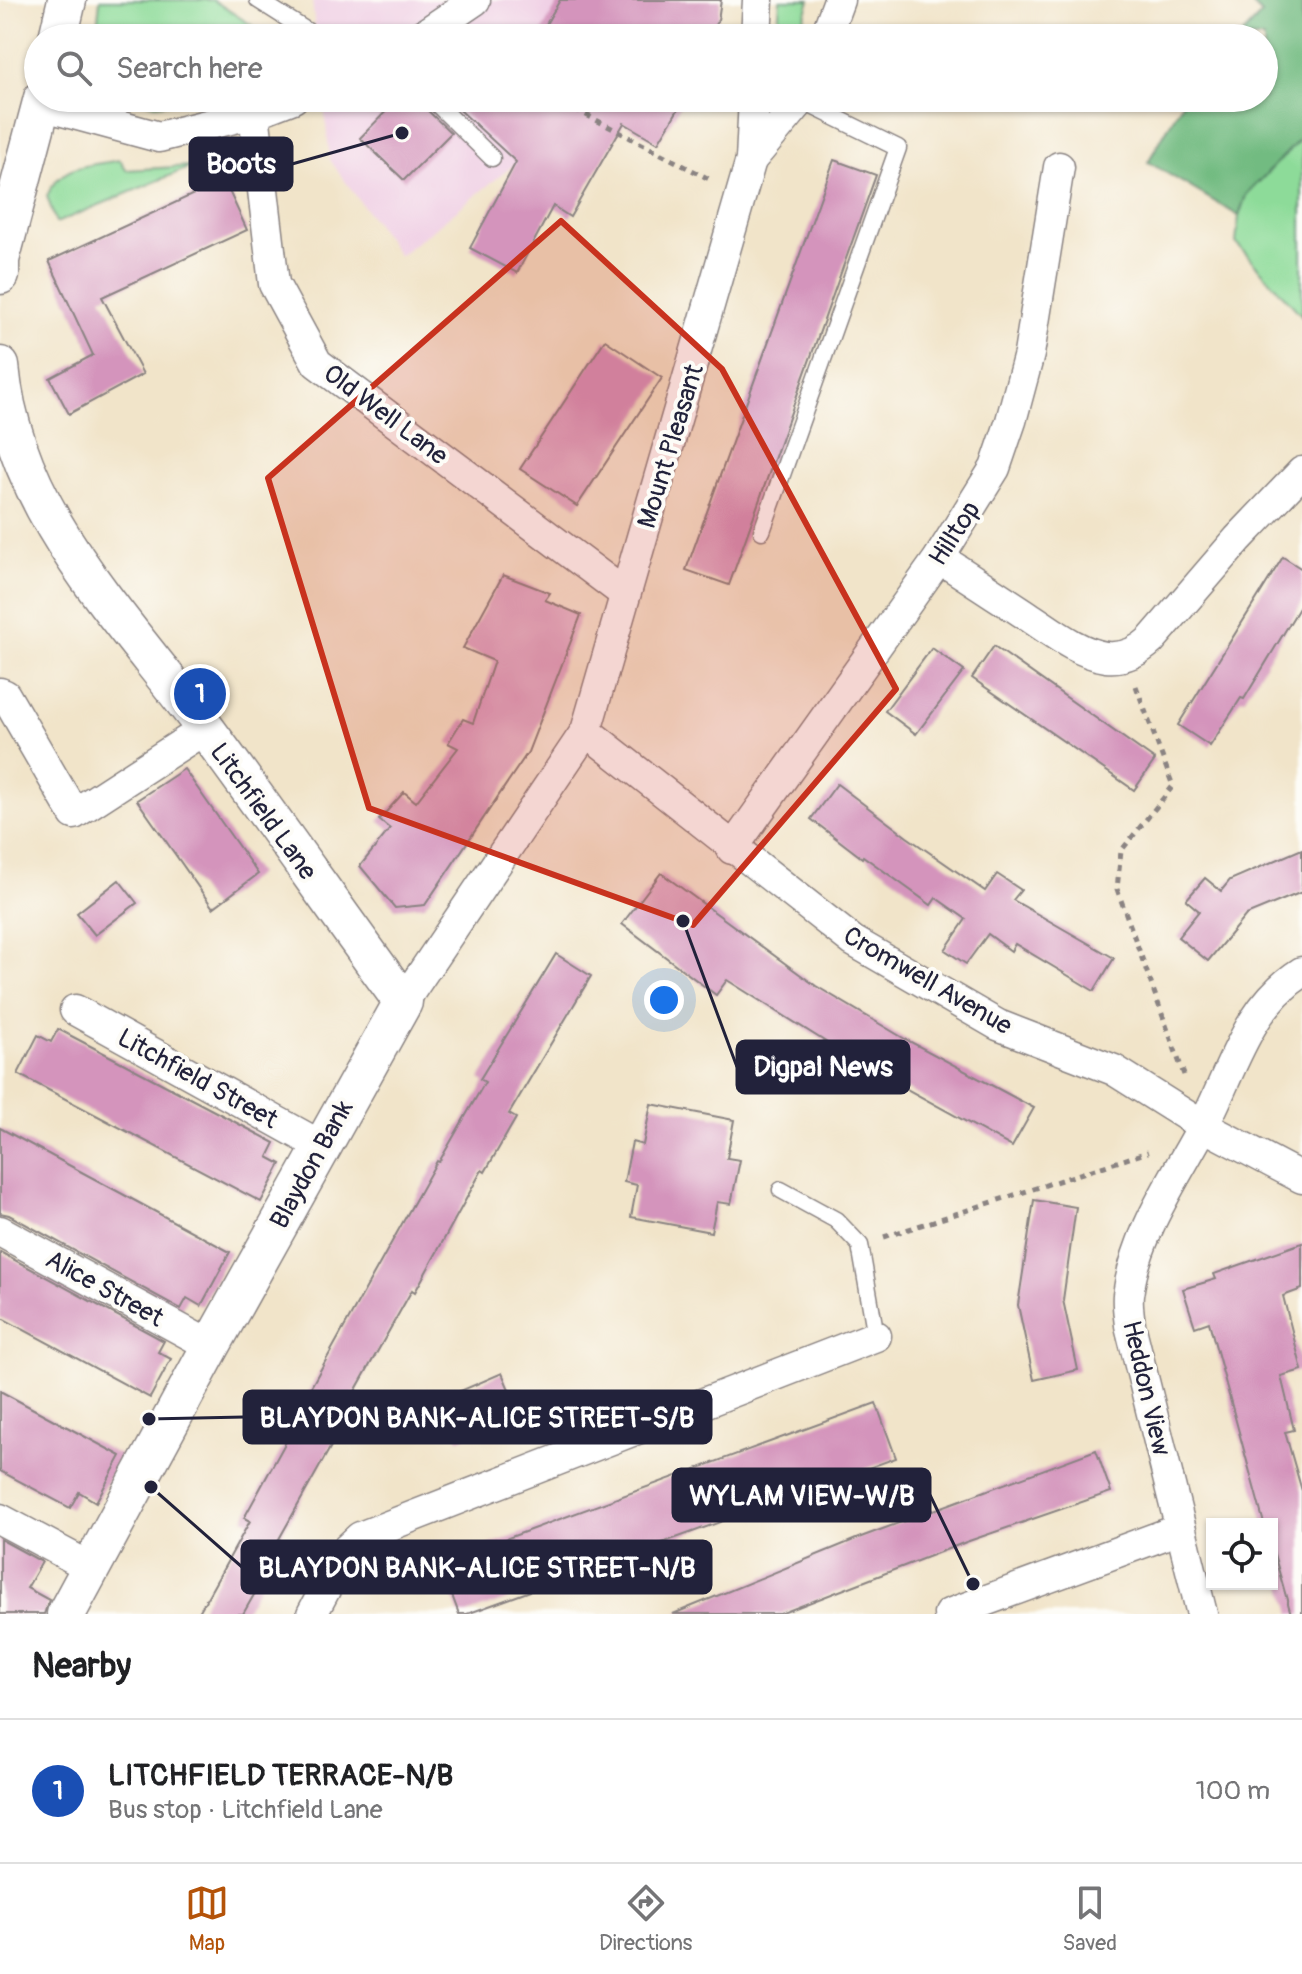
<!DOCTYPE html>
<meta charset="utf-8">
<style>
:root{--surface:#fff;--page:#f2f2f2;--text:#202124;--muted:#757577;--line:#e0e0e0;--accent:#b45309}
body{margin:0;font-family:Pangolin,sans-serif;background:var(--page);color:var(--text)}
.controls{position:absolute;right:24px;bottom:24px;display:grid;overflow:hidden;border-radius:0px;box-shadow:0 2px 6px #0004}
.controls button{width:72px;height:72px;display:grid;place-items:center;padding:0;border:0;border-bottom:2px solid var(--line);background:var(--surface);color:var(--text);font:40px sans-serif}
.you{position:absolute;left:664px;top:1000px;width:28px;height:28px;margin:-20px;border:6px solid #fff;border-radius:50%;background:#1a73e8;box-shadow:0 0 0 12px #1a73e833}
.badge{display:grid;place-items:center;width:52px;height:52px;border-radius:50%;background:var(--accent);color:#fff;font-size:26px;font-weight:700}
.pin{position:absolute;translate:-50% -50%;border:4px solid #fff;box-shadow:0 2px 8px #0006}
.list{margin:0;padding:0;list-style:none}
h2{display:flex;justify-content:space-between;align-items:center;height:104px;margin:0;padding:0 32px;font-size:34px}
h2 small{font-size:26px;font-weight:400;color:var(--muted)}
.list li{display:grid;grid-template-columns:52px 1fr auto;gap:24px;align-items:center;box-sizing:border-box;height:144px;padding:0 32px;border-top:2px solid var(--line)}
.list b{display:block;font-size:30px;white-space:nowrap}
.list p{margin:0;font-size:26px;white-space:nowrap;color:var(--muted)}
.list em{font-size:26px;font-style:normal;color:var(--muted)}
.icon{flex:none;width:44px;height:44px;fill:none;stroke:currentColor;stroke-width:2;stroke-linecap:round;stroke-linejoin:round}
.map{position:relative;flex:none;width:1302px;height:1614px;overflow:hidden}
.search{position:absolute;background:var(--surface);box-shadow:0 2px 6px #0004;left:24px;right:24px;top:24px;height:88px;display:flex;align-items:center;gap:20px;box-sizing:border-box;padding:0 28px;border-radius:44px;color:var(--muted);font-size:30px}
.sheet{height:248px;background:var(--surface)}
nav{display:flex;justify-content:space-around;align-items:center;box-sizing:border-box;height:112px;border-top:2px solid var(--line);background:var(--surface);font-size:22px;color:var(--muted)}
nav a{display:grid;justify-items:center;gap:4px}
nav .on{color:var(--accent)}
.map>svg:first-child{display:block}
.built{fill:#f0d0e5}
.green{fill:#8ddb99;stroke:#587e6a;stroke-width:2}
.forest{fill:#72bb81;stroke:#4a6e5e;stroke-width:2}
.building{fill:#d494bc}
.lines{fill:none;stroke-linecap:round;stroke-linejoin:round}
.service-casing{stroke:#8a8382;stroke-width:19}
.minor-casing{stroke:#8a8382;stroke-width:33}
.tertiary-casing{stroke:#8a8382;stroke-width:41}
.path{stroke:#8a8382;stroke-width:5;stroke-dasharray:6 6;stroke-linecap:butt}
.service{stroke:#fff;stroke-width:16}
.minor{stroke:#fff;stroke-width:30}
.tertiary{stroke:#fff;stroke-width:38}
.marked{fill:#c8321e;fill-opacity:0.2;stroke:#c8321e;stroke-width:6;stroke-linejoin:round}
.labels{text-anchor:middle;stroke-width:8;stroke-linejoin:round;paint-order:stroke}
.street-label{font-size:26px;fill:#22223b;stroke:#fdfcf7}
.leader{fill:none;stroke:#22223b;stroke-width:3}
.callout-dot{fill:#22223b;stroke:#fdfcf7;stroke-width:3}
.callout{fill:#22223b;stroke:#22223b;stroke-width:3}
.callout-label{font-size:28px;text-anchor:middle;font-weight:bold;fill:#fff}
</style>
<div class="map">
<svg width="1302" height="1614" viewBox="0 0 1302 1614">
<rect width="100%" height="100%" fill="#fdfcf7"/>
<filter id="ink" filterUnits="userSpaceOnUse"><feTurbulence type="fractalNoise" baseFrequency=".0125" numOctaves="2"/><feDisplacementMap in="SourceGraphic" scale="16" xChannelSelector="R" yChannelSelector="G"/><feConvolveMatrix kernelMatrix="1 2 1 2 8 2 1 2 1" color-interpolation-filters="sRGB"/></filter>
<filter id="wash" filterUnits="userSpaceOnUse"><feTurbulence type="fractalNoise" baseFrequency=".006" numOctaves="4" result="noise"/><feDisplacementMap in="SourceGraphic" scale="32" xChannelSelector="R" yChannelSelector="G"/><feGaussianBlur stdDeviation="1.8" result="paint"/><feColorMatrix in="noise" values="0 0 0 0 0 0 0 0 0 0 0 0 0 0 0 0 0 1.4 0 .05"/><feComposite in="paint" operator="in"/></filter>
<g filter="url(#wash)">
<rect width="100%" height="100%" fill="#f1e4c9"/>
<g class="built">
<polygon points="312,0 721,0 673,38 316,38"/>
<polygon points="323,98 598,98 399,256 330,160"/>
</g>
<g class="green">
<polygon points="100,0 213,0 259,30 259,38 96,38"/>
<polygon points="780,0 810,0 798,38 777,38"/>
<polygon points="132,98 210,98 155,105"/>
<polygon points="1302,137 1302,316 1236,243 1239,216 1246,195"/>
<path d="M120,160L126,170L193,166L56,223L47,196C60,163 89,166 120,160Z"/>
</g>
<polygon class="forest" points="1248,0 1302,0 1302,137 1246,195 1239,216 1148,162 1185,98 1264,98 1264,38 1239,38 1262,14"/>
<g id="blocks">
<g class="building">
<polygon points="560,0 721,0 718,20 707,38 538,38"/>
<polygon points="399,98 420,98 423,106 451,133 404,180 360,138"/>
<polygon points="447,98 685,98 658,143 624,123 570,217 553,206 517,273 470,248 516,162"/>
<polygon points="834,160 876,175 729,585 686,570"/>
<polygon points="224,180 247,230 102,297 143,374 69,414 50,378 93,355 49,261"/>
<polygon points="605,340 662,378 577,506 520,469"/>
<polygon points="1283,557 1302,569 1302,603 1244,699 1241,698 1210,746 1178,725"/>
<polygon points="503,575 550,593 545,600 581,615 528,752 425,905 395,908 360,866 390,829 379,820 404,792 416,802 458,748 448,743 463,719 473,723 494,661 463,648"/>
<polygon points="994,646 1155,760 1134,790 972,678"/>
<polygon points="932,648 964,671 916,734 885,711"/>
<polygon points="184,769 258,874 213,908 137,800"/>
<polygon points="837,784 907,837 985,891 997,874 1021,890 1013,900 1114,958 1094,991 1015,944 1011,951 988,934 966,964 945,950 966,919 936,898 931,905 863,856 862,858 811,819"/>
<polygon points="1302,849 1302,892 1246,915 1208,961 1178,937 1199,911 1186,900 1205,878 1221,891 1230,880"/>
<polygon points="661,873 816,986 905,1039 1034,1108 1012,1147 861,1064 727,980 716,995 622,924"/>
<polygon points="119,880 137,903 95,935 77,913"/>
<polygon points="556,954 591,976 509,1114 516,1118 485,1172 482,1170 415,1292 412,1290 335,1427 340,1430 274,1548 279,1551 243,1614 198,1614 250,1521 244,1518 311,1396 307,1394 437,1161 439,1162 485,1082 480,1079"/>
<polygon points="58,1029 275,1143 268,1157 281,1164 261,1202 18,1074 38,1035 51,1042"/>
<polygon points="651,1104 734,1120 727,1158 740,1160 731,1204 717,1202 711,1232 631,1217 637,1185 624,1182 632,1142 643,1145"/>
<polygon points="0,1128 230,1252 201,1306 187,1298 181,1309 9,1215 0,1213"/>
<polygon points="1034,1200 1076,1207 1063,1300 1078,1370 1034,1380 1018,1305"/>
<polygon points="1302,1243 1302,1289 1283,1296 1302,1370 1281,1376 1294,1430 1285,1432 1302,1491 1302,1614 1291,1614 1272,1547 1272,1524 1265,1524 1263,1520 1209,1322 1195,1327 1183,1289 1216,1279 1214,1274"/>
<polygon points="0,1252 164,1341 158,1352 171,1359 150,1398 0,1317"/>
<polygon points="502,1373 519,1413 459,1439 442,1399"/>
<polygon points="0,1391 121,1456 96,1502 79,1492 70,1508 0,1471"/>
<polygon points="876,1403 896,1458 467,1614 459,1614 440,1563"/>
<polygon points="1096,1450 1111,1492 966,1542 780,1614 673,1614 861,1537"/>
<polygon points="0,1539 42,1562 27,1588 49,1600 44,1614 0,1614"/>
</g>
</g>
</g>
<g filter="url(#ink)">
<use href="#blocks" fill-opacity="0" stroke="#8a8382" stroke-width="2"/>
<g class="lines">
<defs>
<g id="service">
<polyline points="258,0 318,38"/>
<polyline points="431,98 492,158"/>
<polyline points="762,531 898,148 802,101"/>
<polyline points="781,1190 836,1220 860,1245 876,1336"/>
</g>
<g id="minor">
<polyline points="419,38 475,0"/>
<polyline points="756,38 758,0"/>
<polyline points="825,38 839,0"/>
<polyline points="41,105 159,137 254,113 293,98"/>
<polyline points="254,113 274,284 317,363 625,594"/>
<polyline points="751,160 803,98"/>
<path d="M939,558C969,577 999,597 1028,616C1051,631 1078,653 1106,657C1124,659 1138,652 1151,640L1238,539L1302,472"/>
<polyline points="0,693 5,695 74,814 205,729"/>
<polyline points="586,731 853,941 998,1025 1114,1070 1203,1126 1302,1178"/>
<polyline points="732,849 939,558 995,468 1011,421 1029,354 1059,167"/>
<polyline points="403,1002 586,731 751,160 754,98"/>
<polyline points="75,1010 321,1146"/>
<polyline points="0,1231 211,1346"/>
<polyline points="0,1519 90,1567"/>
<polyline points="312,1614 346,1550 360,1537 876,1336"/>
<polyline points="949,1614 1180,1529"/>
<path d="M1202,1614L1130,1325C1129,1316 1127,1304 1128,1295C1136,1234 1173,1182 1202,1128C1232,1073 1245,1008 1302,972"/>
</g>
<g id="tertiary">
<polyline points="58,38 67,0"/>
<polyline points="0,275 0,260 43,98"/>
<path d="M0,366C13,512 124,619 207,731C273,820 337,912 403,1002L211,1346L66,1614"/>
</g>
</defs>
<use href="#service" class="service-casing"/>
<use href="#minor" class="minor-casing"/>
<use href="#tertiary" class="tertiary-casing"/>
<g class="path">
<polyline points="554,98 711,180"/>
<polyline points="1136,686 1173,786 1121,851 1117,889 1184,1075"/>
<polyline points="884,1237 1148,1152"/>
</g>
<use href="#service" class="service"/>
<use href="#minor" class="minor"/>
<use href="#tertiary" class="tertiary"/>
</g>
</g>
<path class="marked" d="M561,221L722,369L896,689L693,925L369,808L268,478Z"/>
<g class="labels">
<g class="street-label">
<text transform="translate(386 414) rotate(37)" y="9">Old Well Lane</text>
<text transform="translate(670 446) rotate(-73)" y="9">Mount Pleasant</text>
<text transform="translate(954 533) rotate(-57)" y="9">Hilltop</text>
<text transform="translate(264 811) rotate(54)" y="9">Litchfield Lane</text>
<text transform="translate(928 980) rotate(30)" y="9">Cromwell Avenue</text>
<text transform="translate(198 1078) rotate(29)" y="9">Litchfield Street</text>
<text transform="translate(311 1164) rotate(-61)" y="9">Blaydon Bank</text>
<text transform="translate(105 1288) rotate(29)" y="9">Alice Street</text>
<text transform="translate(1147 1388) rotate(77)" y="9">Heddon View</text>
</g>
</g>
<path class="leader" d="M402 133L292 164M683 921L737 1067M149 1419L244 1417M973 1584L930 1495M151 1487L242 1567"/>
<g class="callout-dot">
<circle cx="402" cy="133" r="8"/>
<circle cx="683" cy="921" r="8"/>
<circle cx="149" cy="1419" r="8"/>
<circle cx="973" cy="1584" r="8"/>
<circle cx="151" cy="1487" r="8"/>
</g>
<g class="callout">
<rect x="190" y="138" width="102" height="52" rx="8"/>
<rect x="737" y="1041" width="172" height="52" rx="8"/>
<rect x="244" y="1391" width="467" height="52" rx="8"/>
<rect x="673" y="1469" width="257" height="52" rx="8"/>
<rect x="242" y="1541" width="469" height="52" rx="8"/>
</g>
<g class="callout-label">
<text x="241" y="173">Boots</text>
<text x="823" y="1076">Digpal News</text>
<text x="477" y="1427">BLAYDON BANK-ALICE STREET-S/B</text>
<text x="802" y="1505">WYLAM VIEW-W/B</text>
<text x="477" y="1577">BLAYDON BANK-ALICE STREET-N/B</text>
</g>
</svg>
<div class="controls">
<button><svg class="icon" aria-label="locate" viewBox="0 0 24 24"><circle cx="12" cy="12" r="6"/><path d="M12 2v4M12 18v4M2 12h4M18 12h4"/></svg></button>
</div>
<div class="you"></div>
<div class="pin badge" style="left:200px;top:694px;background:#1a4fb4">1</div>
<div class="search"><svg class="icon" aria-label="search" viewBox="0 0 24 24"><circle cx="10" cy="10" r="6"/><path d="M15 15l6 6"/></svg>Search here</div>
</div>
<section class="sheet">
<h2>Nearby<small></small></h2>
<ul class="list">
<li><span class="badge" style="background:#1a4fb4">1</span><div><b>LITCHFIELD TERRACE-N/B</b><p>Bus stop · Litchfield Lane</p></div><em>100 m</em></li>
</ul>
</section>
<nav>
<a class="on"><svg class="icon" aria-label="map" viewBox="0 0 24 24"><path d="M3 6l6-2 6 2 6-2v14l-6 2-6-2-6 2zM9 4v14M15 6v14"/></svg>Map</a>
<a><svg class="icon" aria-label="directions" viewBox="0 0 24 24"><path d="M12 3l9 9-9 9-9-9zM9 14v-3h6M13 9l2 2-2 2"/></svg>Directions</a>
<a><svg class="icon" aria-label="saved" viewBox="0 0 24 24"><path d="M7 4h10v16l-5-4-5 4z"/></svg>Saved</a>
</nav>
